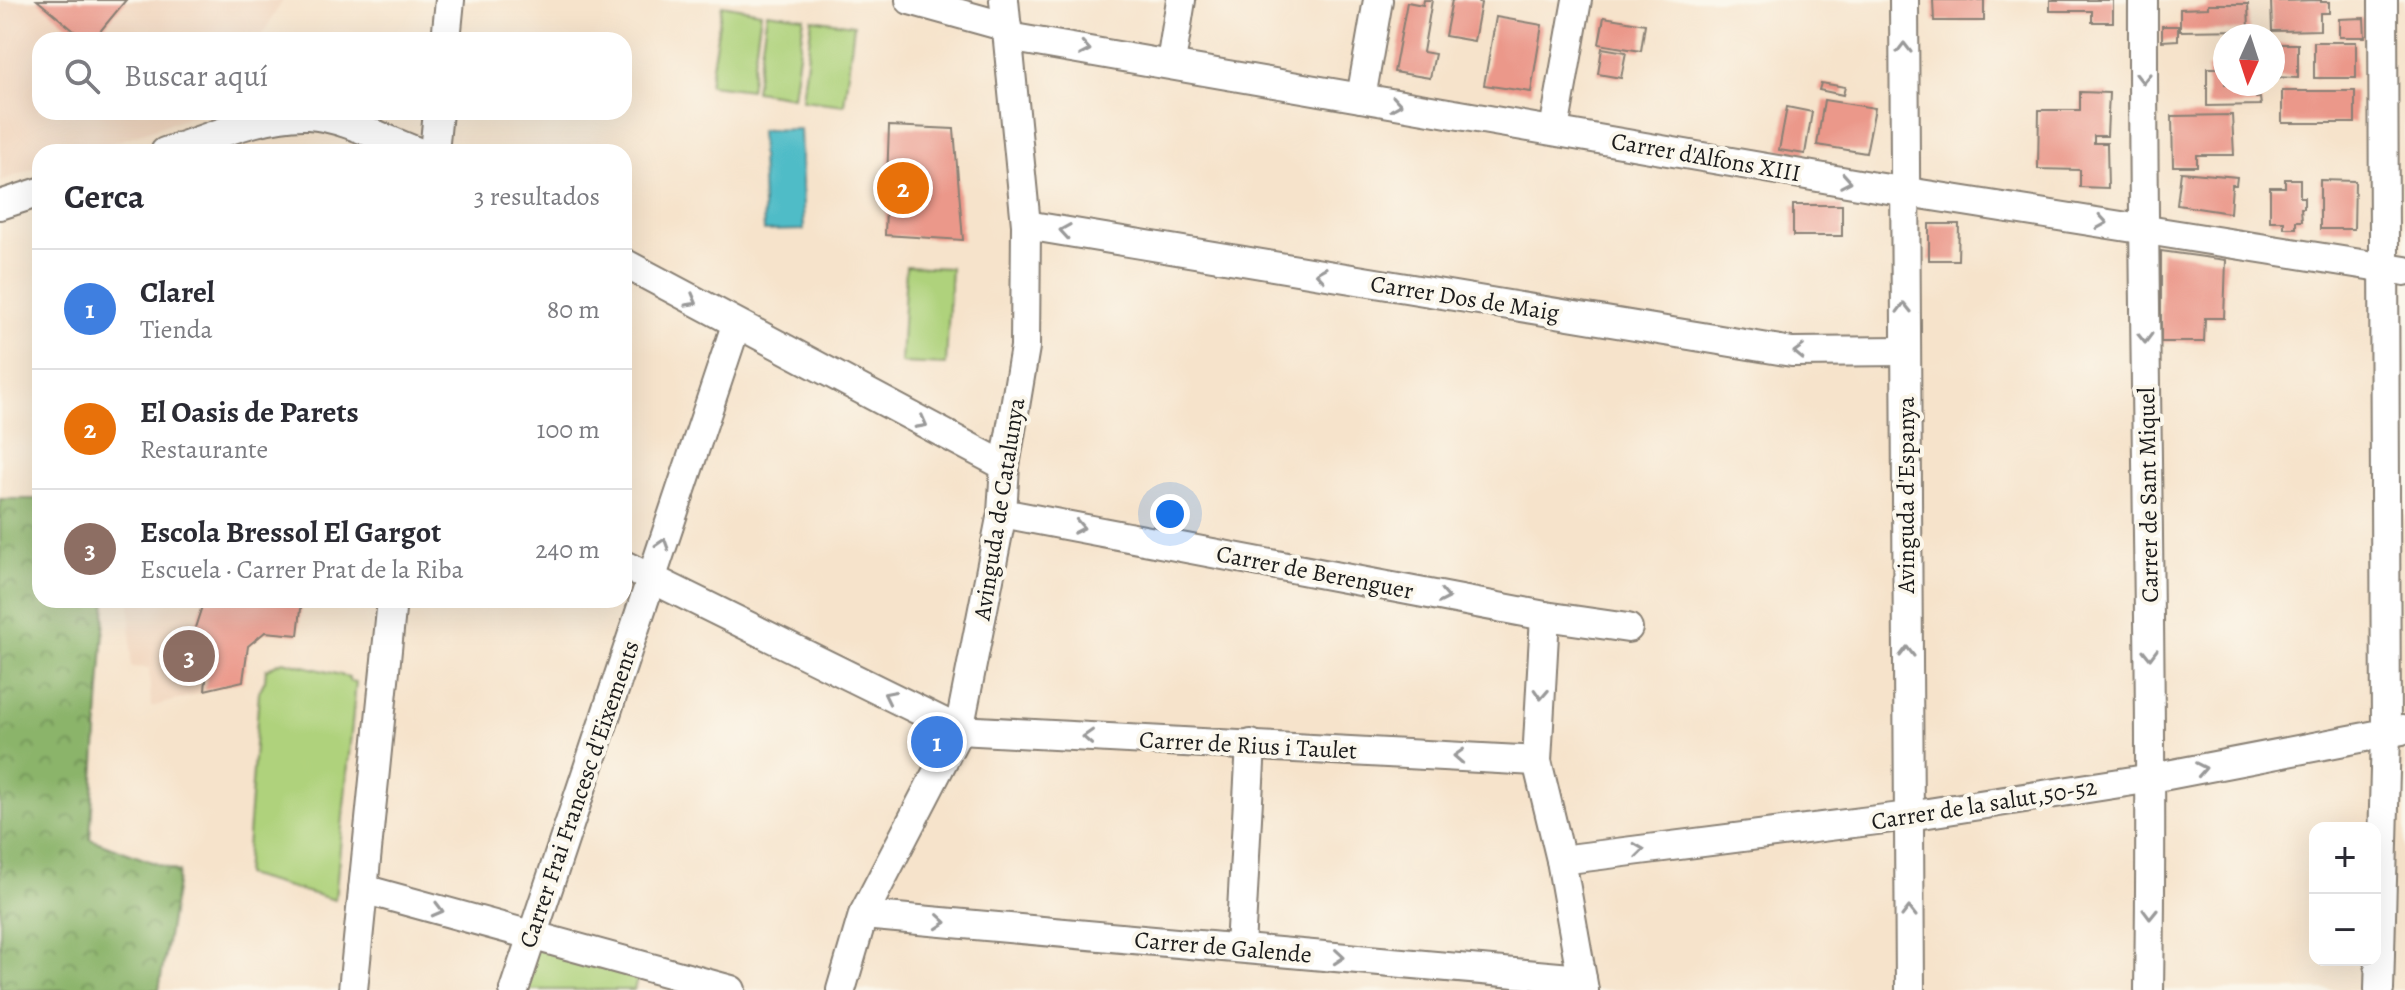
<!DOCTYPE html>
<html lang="es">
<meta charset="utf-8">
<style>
:root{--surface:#fff;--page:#f7f7f7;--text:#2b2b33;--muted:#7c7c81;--line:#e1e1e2;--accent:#c8321e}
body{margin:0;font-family:Alegreya,serif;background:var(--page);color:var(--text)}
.controls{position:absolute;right:24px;bottom:24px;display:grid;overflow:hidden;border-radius:16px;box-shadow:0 8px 32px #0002}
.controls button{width:72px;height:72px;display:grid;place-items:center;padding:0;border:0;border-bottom:2px solid var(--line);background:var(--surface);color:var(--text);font:40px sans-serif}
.compass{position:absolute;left:2213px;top:24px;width:72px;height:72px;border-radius:50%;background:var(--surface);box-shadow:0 8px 32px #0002;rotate:183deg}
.you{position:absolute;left:1170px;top:514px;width:28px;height:28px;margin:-20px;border:6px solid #fff;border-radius:50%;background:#1a73e8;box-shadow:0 0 0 12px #1a73e833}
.badge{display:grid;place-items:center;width:52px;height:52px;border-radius:50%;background:var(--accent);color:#fff;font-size:26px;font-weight:700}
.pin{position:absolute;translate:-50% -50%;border:4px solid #fff;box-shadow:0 2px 8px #0006}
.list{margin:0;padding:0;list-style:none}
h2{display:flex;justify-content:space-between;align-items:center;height:104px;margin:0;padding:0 32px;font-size:34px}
h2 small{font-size:26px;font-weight:400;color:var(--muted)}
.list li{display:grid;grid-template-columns:52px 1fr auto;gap:24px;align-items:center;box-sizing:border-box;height:120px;padding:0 32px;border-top:2px solid var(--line)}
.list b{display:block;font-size:30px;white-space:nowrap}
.list p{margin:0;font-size:26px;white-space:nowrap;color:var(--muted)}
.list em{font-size:26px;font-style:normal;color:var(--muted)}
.icon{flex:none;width:44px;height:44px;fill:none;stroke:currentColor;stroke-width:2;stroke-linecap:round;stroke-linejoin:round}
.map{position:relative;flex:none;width:2405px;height:990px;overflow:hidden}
.search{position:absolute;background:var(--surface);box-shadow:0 8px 32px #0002;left:32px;top:32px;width:600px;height:88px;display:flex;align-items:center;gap:20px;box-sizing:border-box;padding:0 28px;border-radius:24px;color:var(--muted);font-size:30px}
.panel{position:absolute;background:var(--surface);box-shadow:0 8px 32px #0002;left:32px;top:144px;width:600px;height:464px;border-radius:24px}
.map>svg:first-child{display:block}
.built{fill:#f1d5bd}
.green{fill:#afd27b;stroke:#66774c;stroke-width:2}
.forest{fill:url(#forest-crowns);stroke:#546844;stroke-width:2}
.water{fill:#4fbcc7;stroke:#366c72;stroke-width:2}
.building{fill:#eb988a}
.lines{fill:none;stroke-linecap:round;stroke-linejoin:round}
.minor-casing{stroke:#898074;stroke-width:32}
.minor{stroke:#fff;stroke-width:28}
.oneway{stroke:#999}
.labels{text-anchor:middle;stroke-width:8;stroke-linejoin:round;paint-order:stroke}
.street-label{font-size:24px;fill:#1c1c1c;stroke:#fbf7ec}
</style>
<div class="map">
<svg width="2405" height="990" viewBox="0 0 2405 990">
<defs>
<pattern id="forest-crowns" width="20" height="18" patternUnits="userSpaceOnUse" patternTransform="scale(2)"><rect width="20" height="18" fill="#8bb46b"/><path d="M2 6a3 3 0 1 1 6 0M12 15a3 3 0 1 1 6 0" fill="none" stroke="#719257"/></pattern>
</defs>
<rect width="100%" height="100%" fill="#fbf7ec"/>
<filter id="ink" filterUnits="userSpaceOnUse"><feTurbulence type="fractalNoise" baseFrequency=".0125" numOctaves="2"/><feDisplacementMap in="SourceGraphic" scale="16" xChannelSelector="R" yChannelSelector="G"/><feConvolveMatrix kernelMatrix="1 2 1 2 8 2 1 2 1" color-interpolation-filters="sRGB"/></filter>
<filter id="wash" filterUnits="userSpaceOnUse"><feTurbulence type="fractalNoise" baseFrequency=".006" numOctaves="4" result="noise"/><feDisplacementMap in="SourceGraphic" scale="32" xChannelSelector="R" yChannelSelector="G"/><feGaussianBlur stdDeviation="1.8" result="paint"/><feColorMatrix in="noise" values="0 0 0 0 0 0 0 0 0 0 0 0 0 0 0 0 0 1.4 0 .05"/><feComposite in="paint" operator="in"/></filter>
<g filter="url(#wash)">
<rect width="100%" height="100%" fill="#f6e3cb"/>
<g class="built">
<polygon points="0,0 283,0 259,40 40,40 40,112 204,112 86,152 40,152 40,167 0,181"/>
<polygon points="130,600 302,600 298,635 265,632 248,646 243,681 151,707 149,668 131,667"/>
</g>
<g class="green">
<polygon points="722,5 761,12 750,90 709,85"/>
<polygon points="767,12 804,17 793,97 755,91"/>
<polygon points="812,19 854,25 844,105 802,100"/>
<polygon points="906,266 951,268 946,365 901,363"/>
<polygon points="283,661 349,677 349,681 356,682 335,900 245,875 259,692 265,680 266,669"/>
<polygon points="531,935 641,965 634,990 514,990"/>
</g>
<polygon class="forest" points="0,499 40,499 40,600 106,600 90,839 179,872 159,990 0,990"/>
<polygon class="water" points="800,129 804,230 764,231 760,130"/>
<g id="blocks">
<g class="building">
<polygon points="37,0 126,0 93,40 85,40"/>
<polygon points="1424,0 1432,0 1423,52 1435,54 1430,78 1394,72 1407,2 1423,5"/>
<polygon points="1452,0 1476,0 1481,3 1474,41 1445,36"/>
<polygon points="1933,0 1984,0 1984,21 1934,21"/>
<polygon points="2050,0 2113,0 2113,22 2092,22 2092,11 2050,11"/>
<polygon points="2321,0 2321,2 2329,2 2329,13 2320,13 2320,30 2272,31 2271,1"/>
<polygon points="2208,4 2248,4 2249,30 2180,31 2180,9 2208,8"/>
<polygon points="1496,17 1542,25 1531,92 1484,85"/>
<polygon points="1604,17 1645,24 1641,51 1599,44"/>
<polygon points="2364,18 2365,37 2339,37 2339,19"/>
<polygon points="2162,26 2178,26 2178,40 2162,41"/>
<rect x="2314" y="42" width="42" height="36"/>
<polygon points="2273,44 2298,44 2298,78 2273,77"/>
<polygon points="1602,48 1626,52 1621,78 1598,74"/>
<polygon points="2207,68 2225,68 2225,84 2256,84 2256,98 2260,98 2261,105 2207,106"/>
<polygon points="1821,83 1845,87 1843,95 1819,90"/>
<rect x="2282" y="91" width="73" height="32"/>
<polygon points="2080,92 2109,93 2107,136 2094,136 2094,143 2107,143 2108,188 2080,187 2080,170 2038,169 2039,110 2080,110"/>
<polygon points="1824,100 1875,108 1866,153 1817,145"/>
<polygon points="1787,107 1812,112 1805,154 1779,150"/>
<polygon points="2232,115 2234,155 2197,155 2197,166 2173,166 2172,116"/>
<polygon points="889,126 954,129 963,240 885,235"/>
<polygon points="2181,172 2237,177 2236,185 2232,185 2230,213 2177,205"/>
<polygon points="2285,179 2300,179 2300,197 2304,197 2304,208 2301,208 2302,221 2296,221 2296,228 2284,228 2284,221 2270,221 2270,187 2285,187"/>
<polygon points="2320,180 2355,181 2354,229 2320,229"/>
<rect x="1793" y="205" width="49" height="31"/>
<polygon points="1929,224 1959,224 1958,260 1929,260"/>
<polygon points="2161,251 2226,260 2224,318 2205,318 2204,342 2161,342"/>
<polygon points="204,600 302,600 298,635 265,632 248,646 243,681 205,690 207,670 182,668"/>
</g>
</g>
</g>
<g filter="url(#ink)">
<use href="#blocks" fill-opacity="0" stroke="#898074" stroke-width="2"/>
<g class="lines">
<defs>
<g id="minor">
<polyline points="910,0 1007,27"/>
<polyline points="1904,0 1910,990"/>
<path d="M2143,0C2142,330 2154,660 2149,990"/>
<polyline points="1008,37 1876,187 2405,271"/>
<polyline points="446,40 450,0"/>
<polyline points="1171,63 1181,0"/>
<polyline points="1361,98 1378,0"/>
<polyline points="1554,130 1577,0"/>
<path d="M165,152C208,139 263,113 308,115C341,116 386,140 418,152"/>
<polyline points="434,152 438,112"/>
<polyline points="0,205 40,192"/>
<polyline points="1026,225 1792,352 1905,351"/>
<polyline points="624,263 1005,466"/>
<polyline points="1002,513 1545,616 1628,628"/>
<polyline points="624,565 959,730 1537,761"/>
<polyline points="1545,616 1537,761 1561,860 1584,990"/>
<polyline points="1561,860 1909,816 2152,778 2402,730"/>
<polyline points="363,889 731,990"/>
<polyline points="863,915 1582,979"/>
<polyline points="1240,948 1251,744"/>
<polyline points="353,990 392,600"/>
<polyline points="514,990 736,325"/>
<polyline points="841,990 863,915 959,730 1002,513 1005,466 1025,347 1026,225 1004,0"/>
<polyline points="2379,990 2386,733 2383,0"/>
</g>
</defs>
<use href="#minor" class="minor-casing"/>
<use href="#minor" class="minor"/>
</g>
<defs><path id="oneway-chevron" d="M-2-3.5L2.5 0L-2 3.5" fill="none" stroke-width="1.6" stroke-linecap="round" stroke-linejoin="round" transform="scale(2)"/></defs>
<g class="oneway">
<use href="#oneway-chevron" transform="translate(1904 48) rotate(-90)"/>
<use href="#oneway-chevron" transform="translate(1085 49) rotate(10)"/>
<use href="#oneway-chevron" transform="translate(2143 78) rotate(90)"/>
<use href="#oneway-chevron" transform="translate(1396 104) rotate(9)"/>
<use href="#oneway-chevron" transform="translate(1846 181) rotate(10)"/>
<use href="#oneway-chevron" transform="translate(2102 222) rotate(9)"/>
<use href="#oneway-chevron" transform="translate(1065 231) rotate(-171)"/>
<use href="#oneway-chevron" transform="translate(1321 274) rotate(-171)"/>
<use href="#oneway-chevron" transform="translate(692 301) rotate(29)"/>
<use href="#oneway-chevron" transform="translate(1904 308) rotate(-91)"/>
<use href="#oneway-chevron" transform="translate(2145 338) rotate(89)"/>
<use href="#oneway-chevron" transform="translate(1799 352) rotate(-178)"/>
<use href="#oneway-chevron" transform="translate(922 423) rotate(28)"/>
<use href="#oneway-chevron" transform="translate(1079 527) rotate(11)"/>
<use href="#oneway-chevron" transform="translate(663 544) rotate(-72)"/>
<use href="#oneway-chevron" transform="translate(1444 597) rotate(11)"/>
<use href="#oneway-chevron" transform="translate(1907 652) rotate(-90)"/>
<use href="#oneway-chevron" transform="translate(2150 654) rotate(89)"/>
<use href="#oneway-chevron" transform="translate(1541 694) rotate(93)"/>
<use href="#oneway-chevron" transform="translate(889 696) rotate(-154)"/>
<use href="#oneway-chevron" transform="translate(1088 737) rotate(-177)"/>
<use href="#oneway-chevron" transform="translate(1459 756) rotate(-177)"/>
<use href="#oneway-chevron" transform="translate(2201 769) rotate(-11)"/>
<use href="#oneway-chevron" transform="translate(1639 850) rotate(-7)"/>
<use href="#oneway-chevron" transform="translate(438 910) rotate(15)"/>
<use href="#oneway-chevron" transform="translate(1909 912) rotate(-90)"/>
<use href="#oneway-chevron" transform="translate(2150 914) rotate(91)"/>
<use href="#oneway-chevron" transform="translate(941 922) rotate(5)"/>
<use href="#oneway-chevron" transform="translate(1339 957) rotate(5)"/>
</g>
</g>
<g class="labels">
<g class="street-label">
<text transform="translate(1706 157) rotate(10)" y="8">Carrer d'Alfons XIII</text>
<text transform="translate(1465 298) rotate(9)" y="8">Carrer Dos de Maig</text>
<text transform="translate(1906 495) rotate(-90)" y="8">Avinguda d'Espanya</text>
<text transform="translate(2148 495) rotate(-91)" y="8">Carrer de Sant Miquel</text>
<text transform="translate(999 509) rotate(-81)" y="8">Avinguda de Catalunya</text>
<text transform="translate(1315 572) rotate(11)" y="8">Carrer de Berenguer</text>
<text transform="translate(1248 745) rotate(3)" y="8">Carrer de Rius i Taulet</text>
<text transform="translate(579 794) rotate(-71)" y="8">Carrer Frai Francesc d'Eixements</text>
<text transform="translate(1984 804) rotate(-9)" y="8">Carrer de la salut,50-52</text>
<text transform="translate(1223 947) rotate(5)" y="8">Carrer de Galende</text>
</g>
</g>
</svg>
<div class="controls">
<button>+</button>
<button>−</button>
</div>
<svg class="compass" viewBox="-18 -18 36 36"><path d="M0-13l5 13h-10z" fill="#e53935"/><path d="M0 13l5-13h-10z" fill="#7c7c81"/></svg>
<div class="you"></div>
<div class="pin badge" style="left:937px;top:742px;background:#3f7fe0">1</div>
<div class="pin badge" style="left:903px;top:188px;background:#e8710a">2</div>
<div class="pin badge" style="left:189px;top:656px;background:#8d6e63">3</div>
<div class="search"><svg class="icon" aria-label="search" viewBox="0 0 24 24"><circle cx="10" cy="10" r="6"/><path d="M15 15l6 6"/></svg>Buscar aquí</div>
<section class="panel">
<h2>Cerca<small>3 resultados</small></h2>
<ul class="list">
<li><span class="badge" style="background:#3f7fe0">1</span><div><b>Clarel</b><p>Tienda</p></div><em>80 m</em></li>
<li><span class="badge" style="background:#e8710a">2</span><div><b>El Oasis de Parets</b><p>Restaurante</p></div><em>100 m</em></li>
<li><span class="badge" style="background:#8d6e63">3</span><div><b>Escola Bressol El Gargot</b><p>Escuela · Carrer Prat de la Riba</p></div><em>240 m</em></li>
</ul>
</section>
</div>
